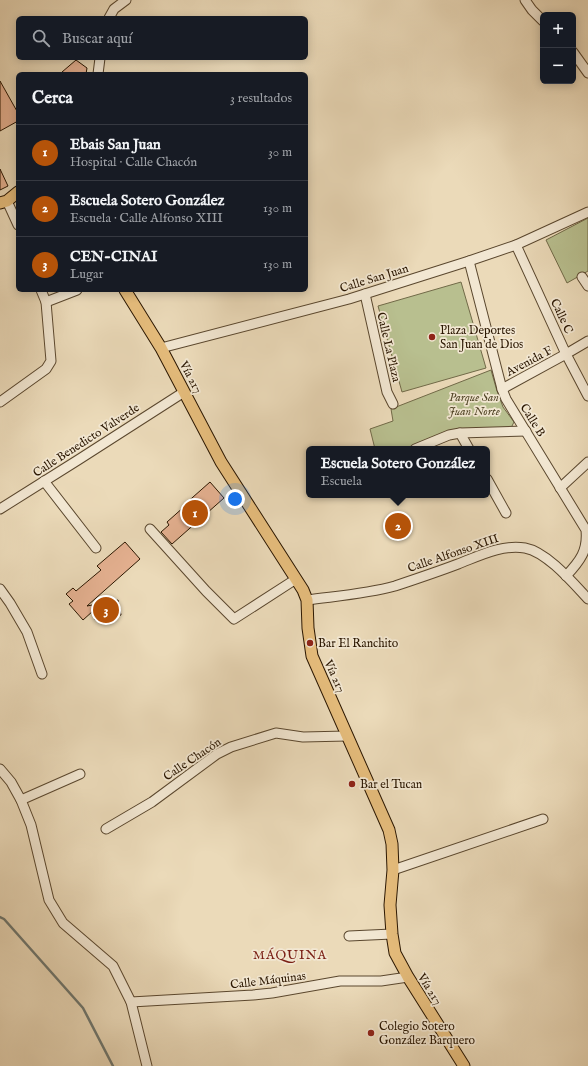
<!DOCTYPE html>
<html lang="es">
<meta charset="utf-8">
<style>
:root{--surface:#171b24;--page:#242831;--text:#f1f3f6;--muted:#9ea1a6;--line:#363941;--accent:#b45309}
body{margin:0;font-family:"IM FELL English",serif;background:var(--page);color:var(--text)}
.controls{position:absolute;right:12px;top:12px;display:grid;overflow:hidden;border-radius:6px;box-shadow:0 2px 10px #0003}
.controls button{width:36px;height:36px;display:grid;place-items:center;padding:0;border:0;border-bottom:1px solid var(--line);background:var(--surface);color:var(--text);font:20px sans-serif}
.you{position:absolute;left:235px;top:499px;width:14px;height:14px;margin:-10px;border:3px solid #fff;border-radius:50%;background:#1a73e8;box-shadow:0 0 0 6px #1a73e833}
.badge{display:grid;place-items:center;width:26px;height:26px;border-radius:50%;background:var(--accent);color:#fff;font-size:13px;font-weight:700}
.pin{position:absolute;translate:-50% -50%;border:2px solid #fff;box-shadow:0 1px 4px #0006}
.popup{position:absolute;left:306px;top:446px;width:184px;height:52px;box-sizing:border-box;display:grid;place-content:center;border-radius:6px;background:var(--surface);filter:drop-shadow(0 1px 3px #0005);font-size:13px;white-space:nowrap;color:var(--muted)}
.popup b{font-size:15px;color:var(--text)}
.popup::after{content:'';position:absolute;left:50%;top:100%;margin-left:-8px;border:8px solid transparent;border-top-color:var(--surface)}
.list{margin:0;padding:0;list-style:none}
h2{display:flex;justify-content:space-between;align-items:center;height:52px;margin:0;padding:0 16px;font-size:17px}
h2 small{font-size:13px;font-weight:400;color:var(--muted)}
.list li{display:grid;grid-template-columns:26px 1fr auto;gap:12px;align-items:center;box-sizing:border-box;height:56px;padding:0 16px;border-top:1px solid var(--line)}
.list b{display:block;font-size:15px;white-space:nowrap}
.list p{margin:0;font-size:13px;white-space:nowrap;color:var(--muted)}
.list em{font-size:13px;font-style:normal;color:var(--muted)}
.icon{flex:none;width:22px;height:22px;fill:none;stroke:currentColor;stroke-width:2;stroke-linecap:round;stroke-linejoin:round}
.map{position:relative;flex:none;width:588px;height:1066px;overflow:hidden}
.search{position:absolute;background:var(--surface);box-shadow:0 2px 10px #0003;left:16px;top:16px;width:292px;height:44px;display:flex;align-items:center;gap:10px;box-sizing:border-box;padding:0 14px;border-radius:6px;color:var(--muted);font-size:15px}
.panel{position:absolute;background:var(--surface);box-shadow:0 2px 10px #0003;left:16px;top:72px;width:292px;height:220px;border-radius:6px}
.map>svg:first-child{display:block}
.green{fill:#b8bf8f;stroke:#716a48}
.lines{fill:none;stroke-linecap:round;stroke-linejoin:round}
.stream{stroke:#6e7770;stroke-width:2.5}
.building{fill:#e5b191;stroke:#2a1600}
.minor-casing{stroke:#5a472e;stroke-width:11}
.major-casing{stroke:#2a1600;stroke-width:13}
.minor{stroke:#f2e7d2;stroke-width:9}
.major{stroke:#e6bd7c;stroke-width:11}
.poi-dot{fill:#8f2418;stroke:#f2e7d2;stroke-width:1.5}
.labels{text-anchor:middle;stroke-width:3.5;stroke-linejoin:round;paint-order:stroke}
.street-label{font-size:12px;fill:#2a1600;stroke:#f2e7d2}
.poi-label{font-size:12px;fill:#2a1600;stroke:#f2e7d2;text-anchor:start}
.park-label{font-size:12px;font-style:italic;fill:#55492b;stroke:#f2e7d2}
.neighbourhood-label{font-size:13px;letter-spacing:1px;fill:#7a1f14;stroke:#f2e7d2}
</style>
<div class="map">
<svg width="588" height="1066" viewBox="0 0 588 1066">
<rect width="100%" height="100%" fill="#ebdab9"/>
<filter id="stains"><feTurbulence type="fractalNoise" baseFrequency=".005" numOctaves="4"/><feColorMatrix values="0 0 0 0 .2 0 0 0 0 .09 0 0 0 0 .02 0 0 0 .5 -.17"/></filter>
<radialGradient id="worn" r=".72"><stop offset=".6" stop-color="#630" stop-opacity="0"/><stop offset="1" stop-color="#630" stop-opacity=".3"/></radialGradient>
<g class="green">
<polygon points="588,218 588,271 567,283 546,240"/>
<polygon points="461,282 486,368 402,392 378,306"/>
<polygon points="491,370 497,391 503,407 514,422 512,426 509,429 439,436 406,449 375,449 370,429 393,421 391,409"/>
</g>
<g class="lines">
<polyline class="stream" points="0,917 4,919 83,1008 113,1066"/>
</g>
<g class="building">
<polygon points="76,60 87,68 86,74 69,74 62,72"/>
<polygon points="0,81 18,113 18,121 0,131"/>
<polygon points="0,169 8,186 0,190"/>
<polygon points="210,482 224,498 172,544 161,532 169,525 167,522 185,506 184,505"/>
<polygon points="125,542 140,559 87,606 118,600 121,615 95,620 93,611 83,620 69,604 73,601 66,594 73,588 76,591 101,570 97,566"/>
</g>
<g class="lines">
<defs>
<g id="minor">
<polyline points="525,0 532,10 543,21"/>
<polyline points="109,18 114,9 126,0"/>
<polyline points="573,52 588,73"/>
<polyline points="98,74 100,58"/>
<polyline points="7,201 18,225"/>
<polyline points="516,245 566,354 588,396"/>
<path d="M469,261L502,389L506,399L586,530C588,551 580,561 566,576"/>
<polyline points="582,277 588,286"/>
<polyline points="41,290 46,302 77,290"/>
<polyline points="365,294 387,392 393,404"/>
<polyline points="161,348 349,299 469,261 516,245 588,212"/>
<polyline points="502,389 566,354 588,341"/>
<polyline points="0,402 46,369 51,361 46,302"/>
<polyline points="460,433 469,449"/>
<polyline points="415,449 449,435 460,433 526,431"/>
<polyline points="487,479 506,513"/>
<polyline points="44,481 96,548"/>
<polyline points="560,488 588,462"/>
<polyline points="0,509 78,460 184,392"/>
<polyline points="150,529 206,591 234,619 296,579"/>
<polyline points="0,589 10,603 27,632 42,674"/>
<path d="M307,600C336,596 366,594 395,586C416,579 437,572 458,564C479,556 502,544 525,548C547,552 573,583 588,599"/>
<polyline points="0,769 11,782 21,800 31,825 49,900 63,923 113,966 131,1002 147,1066"/>
<polyline points="21,800 80,774"/>
<polyline points="106,829 152,802 217,754 231,747 276,733 303,737 347,736"/>
<polyline points="393,870 543,819"/>
<polyline points="349,936 392,934"/>
<polyline points="131,1002 253,995 272,993 340,981 381,981 408,977"/>
</g>
<g id="major">
<polyline points="0,203 7,201 18,192"/>
<polyline points="125,290 161,348 221,462 303,590 307,600 308,628 312,656 389,830 392,844 393,870 390,905 392,934 395,953 408,977 464,1066"/>
</g>
</defs>
<use href="#minor" class="minor-casing"/>
<use href="#major" class="major-casing"/>
<use href="#minor" class="minor"/>
<use href="#major" class="major"/>
</g>
<g class="poi-dot">
<circle cx="432" cy="337" r="4"/>
<circle cx="310" cy="643" r="4"/>
<circle cx="352" cy="784" r="4"/>
<circle cx="371" cy="1033" r="4"/>
</g>
<g class="labels">
<g class="street-label">
<text transform="translate(374 278) rotate(-17)" y="4">Calle San Juan</text>
<text transform="translate(562 316) rotate(65)" y="4">Calle C</text>
<text transform="translate(389 347) rotate(77)" y="4">Calle La Plaza</text>
<text transform="translate(529 361) rotate(-28)" y="4">Avenida F</text>
<text transform="translate(191 377) rotate(62)" y="4">Vía 217</text>
<text transform="translate(533 420) rotate(58)" y="4">Calle B</text>
<text transform="translate(86 440) rotate(-33)" y="4">Calle Benedicto Valverde</text>
<text transform="translate(453 553) rotate(-19)" y="4">Calle Alfonso XIII</text>
<text transform="translate(335 676) rotate(66)" y="4">Vía 217</text>
<text transform="translate(192 759) rotate(-34)" y="4">Calle Chacón</text>
<text transform="translate(268 980) rotate(-7)" y="4">Calle Máquinas</text>
<text transform="translate(430 989) rotate(58)" y="4">Vía 217</text>
</g>
<g class="poi-label">
<text x="440" y="334">Plaza Deportes<tspan x="440" dy="14">San Juan de Dios</tspan></text>
<text x="318" y="647">Bar El Ranchito</text>
<text x="360" y="788">Bar el Tucan</text>
<text x="379" y="1030">Colegio Sotero<tspan x="379" dy="14">González Barquero</tspan></text>
</g>
<g class="park-label">
<text x="474" y="401">Parque San<tspan x="474" dy="14">Juan Norte</tspan></text>
</g>
<g class="neighbourhood-label">
<text x="290" y="959">MÁQUINA</text>
</g>
</g>
<rect width="100%" height="100%" filter="url(#stains)"/>
<rect width="100%" height="100%" fill="url(#worn)"/>
</svg>
<div class="controls">
<button>+</button>
<button>−</button>
</div>
<div class="you"></div>
<div class="pin badge" style="left:195px;top:513px">1</div>
<div class="pin badge" style="left:398px;top:526px">2</div>
<div class="popup"><b>Escuela Sotero González</b>Escuela</div>
<div class="pin badge" style="left:106px;top:610px">3</div>
<div class="search"><svg class="icon" aria-label="search" viewBox="0 0 24 24"><circle cx="10" cy="10" r="6"/><path d="M15 15l6 6"/></svg>Buscar aquí</div>
<section class="panel">
<h2>Cerca<small>3 resultados</small></h2>
<ul class="list">
<li><span class="badge">1</span><div><b>Ebais San Juan</b><p>Hospital · Calle Chacón</p></div><em>30 m</em></li>
<li><span class="badge">2</span><div><b>Escuela Sotero González</b><p>Escuela · Calle Alfonso XIII</p></div><em>130 m</em></li>
<li><span class="badge">3</span><div><b>CEN-CINAI</b><p>Lugar</p></div><em>130 m</em></li>
</ul>
</section>
</div>
